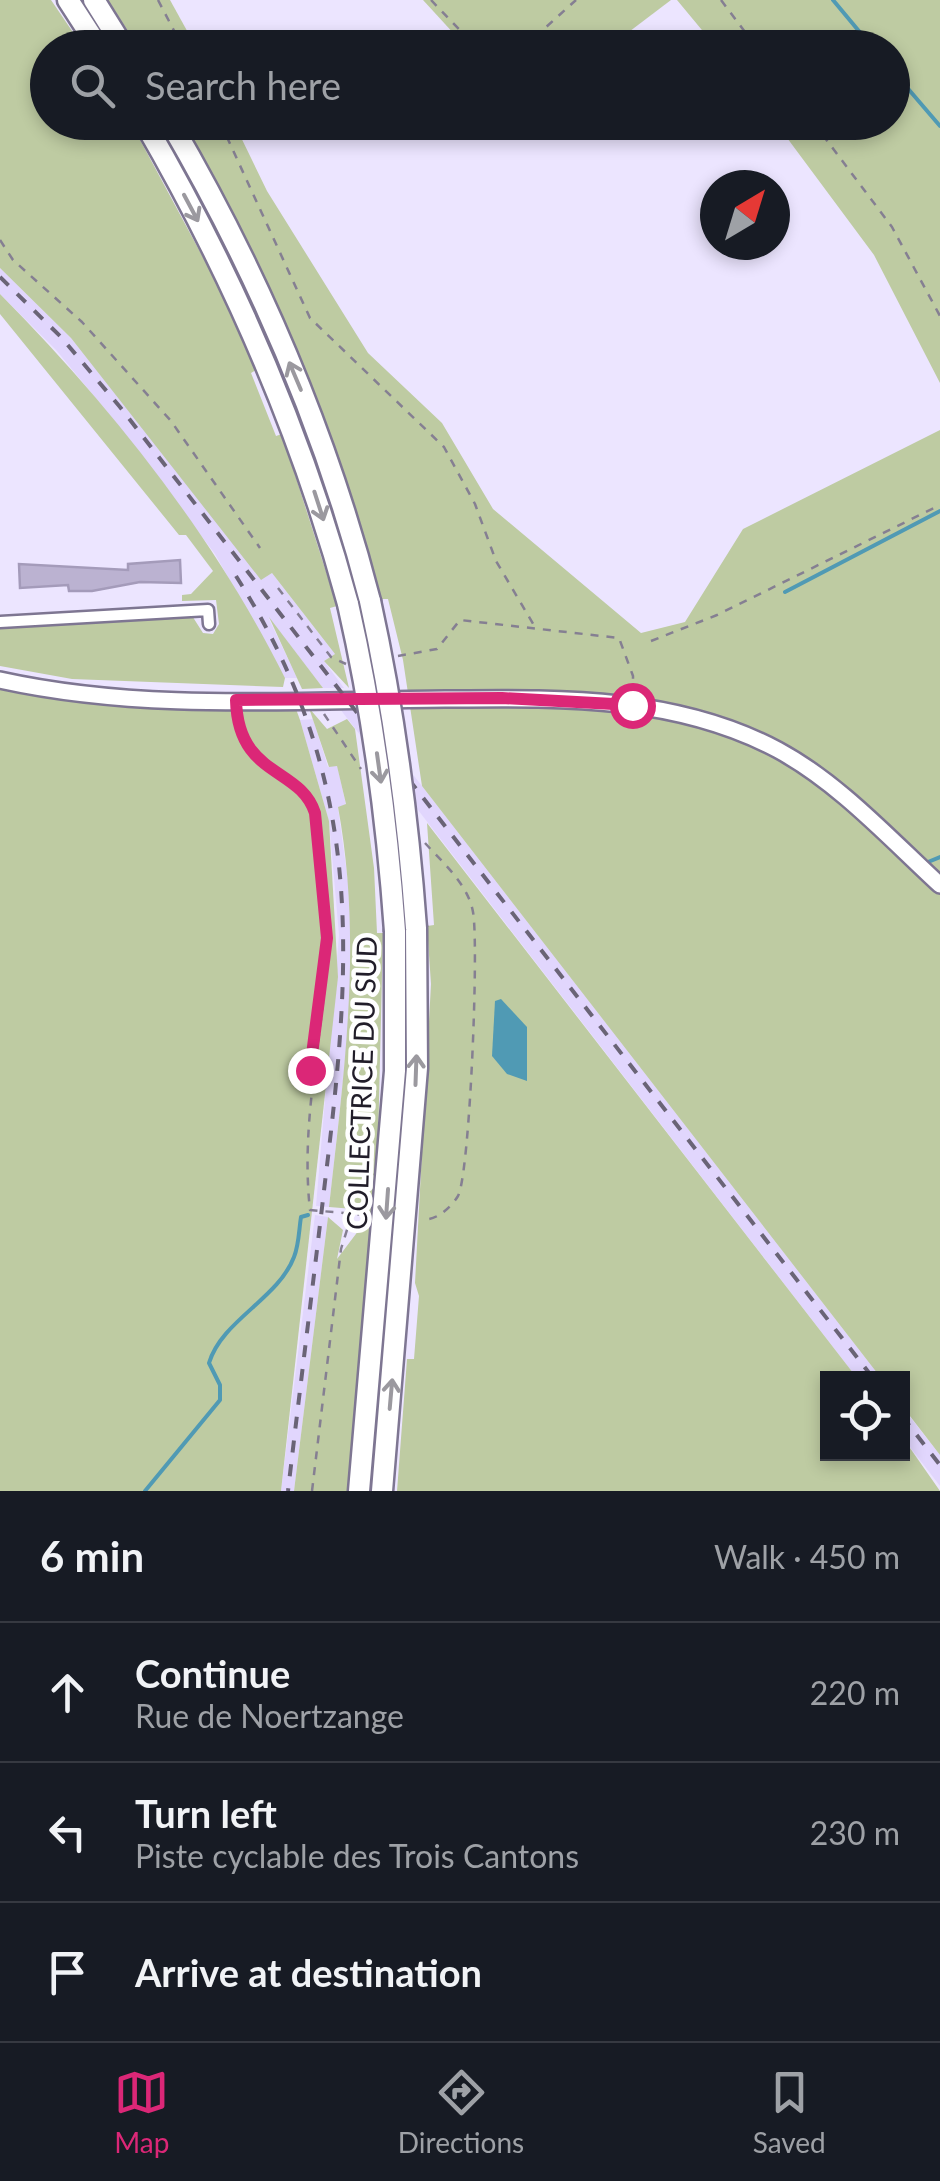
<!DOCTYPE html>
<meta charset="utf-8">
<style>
:root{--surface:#171b24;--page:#242831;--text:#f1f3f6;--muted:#9ea1a6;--line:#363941;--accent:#db2777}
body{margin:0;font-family:Lato,sans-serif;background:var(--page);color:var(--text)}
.controls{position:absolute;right:30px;bottom:30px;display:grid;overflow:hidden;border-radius:0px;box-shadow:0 5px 15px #0003}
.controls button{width:90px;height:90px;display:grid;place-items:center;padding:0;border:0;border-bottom:2px solid var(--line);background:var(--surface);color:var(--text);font:50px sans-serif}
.compass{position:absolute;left:700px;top:170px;width:90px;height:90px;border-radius:50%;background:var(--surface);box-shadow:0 5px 15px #0003;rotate:38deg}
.stop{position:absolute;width:30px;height:30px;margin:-22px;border:8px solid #db2777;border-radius:50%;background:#fff}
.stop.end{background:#db2777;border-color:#fff;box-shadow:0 2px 10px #0008}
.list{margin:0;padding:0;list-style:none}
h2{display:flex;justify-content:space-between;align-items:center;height:130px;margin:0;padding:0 40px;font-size:42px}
h2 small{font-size:32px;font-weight:400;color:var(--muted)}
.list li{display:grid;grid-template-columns:65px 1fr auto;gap:30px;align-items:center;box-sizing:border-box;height:140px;padding:0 40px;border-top:2px solid var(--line)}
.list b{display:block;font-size:38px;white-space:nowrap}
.list p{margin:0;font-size:32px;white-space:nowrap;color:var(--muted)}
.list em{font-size:32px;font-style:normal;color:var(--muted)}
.icon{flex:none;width:55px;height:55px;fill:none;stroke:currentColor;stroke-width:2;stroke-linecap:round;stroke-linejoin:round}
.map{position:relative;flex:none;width:940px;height:1491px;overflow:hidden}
.search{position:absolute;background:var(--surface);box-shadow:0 5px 15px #0003;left:30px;right:30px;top:30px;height:110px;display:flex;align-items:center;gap:25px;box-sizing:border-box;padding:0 35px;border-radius:55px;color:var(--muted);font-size:38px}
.sheet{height:550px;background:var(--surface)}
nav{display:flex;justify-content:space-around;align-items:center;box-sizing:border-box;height:140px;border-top:2px solid var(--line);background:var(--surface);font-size:28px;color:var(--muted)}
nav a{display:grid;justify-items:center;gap:5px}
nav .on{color:var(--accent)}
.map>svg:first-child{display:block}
.built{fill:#e1d6fd}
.green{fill:#becba2}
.water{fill:#509ab4}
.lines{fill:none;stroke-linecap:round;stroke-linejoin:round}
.stream{stroke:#509ab4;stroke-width:4}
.building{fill:#bbb2d1;stroke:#a49bba;stroke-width:2.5}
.street-casing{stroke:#7e7692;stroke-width:15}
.secondary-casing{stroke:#7e7692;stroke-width:20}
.highway-casing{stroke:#7e7692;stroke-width:25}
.path{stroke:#857f92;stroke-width:2.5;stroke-dasharray:8 8;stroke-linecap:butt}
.street{stroke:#fff;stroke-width:10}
.secondary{stroke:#fff;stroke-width:15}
.highway{stroke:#fff;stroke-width:20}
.rail{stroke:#6a6476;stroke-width:4;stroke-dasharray:12 12;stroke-linecap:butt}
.highway-bridge-casing{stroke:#7e7692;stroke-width:25;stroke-linecap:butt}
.highway-bridge{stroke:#fff;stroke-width:20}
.oneway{stroke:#9b999f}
.route{stroke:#db2777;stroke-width:12}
.labels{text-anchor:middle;stroke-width:9;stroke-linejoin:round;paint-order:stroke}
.street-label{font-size:28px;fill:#211d29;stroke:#fff}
</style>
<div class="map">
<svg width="940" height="1491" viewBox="0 0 940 1491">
<rect width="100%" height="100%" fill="#ece5ff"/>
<g class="built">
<polygon points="0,268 71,338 262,579 272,573 335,654 324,661 344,688 323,688 268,617 297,678 285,678 215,554 109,414 56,350 0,294"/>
<polygon points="361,708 422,786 881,1378 857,1378 340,709"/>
<polygon points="313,719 328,767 337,765 346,805 338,808 353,918 348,1036 329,1207 316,1206 339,935 329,821 300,720"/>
<polygon points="315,1215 328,1217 294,1491 281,1491"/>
<polygon points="902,1407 940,1455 940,1486 903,1438"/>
</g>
<g class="green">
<polygon points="0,0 51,0 83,47 48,48 48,122 131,123 213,276 256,370 251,373 276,436 282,434 337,606 330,608 349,688 324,661 335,654 272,573 261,580 71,338 0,268"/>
<polygon points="108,0 170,0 196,47 138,47"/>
<polygon points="423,0 671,0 609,47 467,48"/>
<polygon points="677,0 940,0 940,383 874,255 776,123 892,122 892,48 716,47"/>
<path d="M183,123H234L267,191L368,353L442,423L493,509L641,633L685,622L743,529L940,430V1455L903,1407L902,1378H881L422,786L403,660L388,599H381C339,432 268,271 183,123Z"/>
<path d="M0,294C112,407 214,536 285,678L283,687L72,679L0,666V622L189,611L203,633L213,634L219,624L216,600L182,601V595L191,594L213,571L186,535H179L0,314Z"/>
<polygon points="269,617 323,688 302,689"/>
<polygon points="0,685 296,709 300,720 329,821 338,977 281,1491 0,1491"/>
<path d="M309,708L327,729L347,719L355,729L374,868L377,933H383L378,1144L349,1491H294L328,1217L343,1230L337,1259L365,1222L366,1210L329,1207C344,1072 363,942 338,807L346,804L337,766L329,767Z"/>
<polygon points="427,823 857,1378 828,1378 828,1454 902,1454 903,1438 940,1491 397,1491 407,1359 414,1359 419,1296 415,1283 431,984 427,926 434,925"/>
</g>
<polygon class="water" points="501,999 527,1027 527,1081 507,1074 492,1056 495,1001"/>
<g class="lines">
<g class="stream">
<polyline points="833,0 873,48"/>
<polyline points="892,70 940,126"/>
<polyline points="785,592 940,511"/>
<polyline points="928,862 940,857"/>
<path d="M145,1491L220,1400V1385L209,1363C222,1320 278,1299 294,1257C299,1245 299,1229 301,1217L308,1215"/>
</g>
</g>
<polygon class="building" points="180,560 181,583 140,582 92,591 69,591 68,585 20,588 19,564 128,570 128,564"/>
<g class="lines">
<defs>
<polyline id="street" points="0,622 208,610 209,624"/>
<path id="secondary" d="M0,680C144,712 298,700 445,699C558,698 675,695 778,750C839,783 889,838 940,885"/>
<g id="highway">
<polyline points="68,0 99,48"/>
<polyline points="94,0 124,48"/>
<path d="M144,122C233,275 302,434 348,604"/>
<path d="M170,122C257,271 327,434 370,601"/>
<polyline points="359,1491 395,1071 395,931"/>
<polyline points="382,1491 417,1068 416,928"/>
</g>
</defs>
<use href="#street" class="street-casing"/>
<use href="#secondary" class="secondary-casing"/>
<use href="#highway" class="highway-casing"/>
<g class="path">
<polyline points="158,0 183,48"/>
<polyline points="431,0 477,48"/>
<polyline points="721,0 757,48"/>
<polyline points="523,48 576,0"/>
<polyline points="220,122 310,318 444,447 475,504 496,561 535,627"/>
<polyline points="813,122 892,227 940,316"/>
<polyline points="0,240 13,260 82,322 171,421 260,548"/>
<polyline points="278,588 331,657 346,664"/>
<polyline points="651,641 717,615 940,505"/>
<polyline points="398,656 437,649 460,620 619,638 633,676 633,691"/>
<polyline points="324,714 361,769"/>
<path d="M236,715C245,774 303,773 315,813C321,866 331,920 326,974C319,1053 301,1129 310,1210L366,1215"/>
<path d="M425,843C443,863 468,884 473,912C479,944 470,1173 458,1196C452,1206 440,1217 429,1219"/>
<polyline points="312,1491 341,1249 351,1217"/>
</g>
<use href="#street" class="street"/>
<use href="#secondary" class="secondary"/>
<use href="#highway" class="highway"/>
<g class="rail">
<polyline points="0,277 61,337 120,407 873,1378"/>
<path d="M236,576C365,779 353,954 325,1182C313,1285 300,1388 288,1491"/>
<polyline points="902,1416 940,1465"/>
</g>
<defs>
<g id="highway-bridge">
<path d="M370,601C394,710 408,817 416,928"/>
<path d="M348,604C373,713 387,820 395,931"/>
</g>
</defs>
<use href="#highway-bridge" class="highway-bridge-casing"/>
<use href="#highway-bridge" class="highway-bridge"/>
</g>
<defs><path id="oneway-shaft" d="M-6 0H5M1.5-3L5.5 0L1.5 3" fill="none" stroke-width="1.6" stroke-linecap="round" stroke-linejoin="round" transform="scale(2.5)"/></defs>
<g class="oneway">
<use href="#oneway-shaft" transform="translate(191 208) rotate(62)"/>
<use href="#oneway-shaft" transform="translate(295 376) rotate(-113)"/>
<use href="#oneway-shaft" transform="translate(319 506) rotate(72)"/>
<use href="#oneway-shaft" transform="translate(379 768) rotate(82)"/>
<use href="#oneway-shaft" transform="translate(416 1070) rotate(-88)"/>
<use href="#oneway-shaft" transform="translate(387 1204) rotate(94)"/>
<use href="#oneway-shaft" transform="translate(391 1394) rotate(-85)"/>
</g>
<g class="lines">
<path class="route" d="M310,1070L327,938L315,813C300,766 238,778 236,700L502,698L632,705"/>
</g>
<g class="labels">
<g class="street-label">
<text transform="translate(362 1083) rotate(-88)" y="10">COLLECTRICE DU SUD</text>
</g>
</g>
</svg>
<div class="controls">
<button><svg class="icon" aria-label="locate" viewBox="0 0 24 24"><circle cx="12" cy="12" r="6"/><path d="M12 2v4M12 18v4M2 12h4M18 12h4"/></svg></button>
</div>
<svg class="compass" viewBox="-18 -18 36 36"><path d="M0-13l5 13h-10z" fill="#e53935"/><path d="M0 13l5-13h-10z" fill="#9ea1a6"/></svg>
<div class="stop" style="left:632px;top:705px"></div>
<div class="stop end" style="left:310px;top:1070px"></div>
<div class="search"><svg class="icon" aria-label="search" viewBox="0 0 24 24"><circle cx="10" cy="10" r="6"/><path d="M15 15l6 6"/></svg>Search here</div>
</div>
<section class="sheet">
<h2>6 min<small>Walk · 450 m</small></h2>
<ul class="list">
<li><svg class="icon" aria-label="ahead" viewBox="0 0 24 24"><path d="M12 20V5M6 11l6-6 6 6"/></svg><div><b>Continue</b><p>Rue de Noertzange</p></div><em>220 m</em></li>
<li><svg class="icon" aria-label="left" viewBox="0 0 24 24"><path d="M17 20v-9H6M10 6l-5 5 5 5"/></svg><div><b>Turn left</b><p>Piste cyclable des Trois Cantons</p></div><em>230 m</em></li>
<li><svg class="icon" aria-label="arrive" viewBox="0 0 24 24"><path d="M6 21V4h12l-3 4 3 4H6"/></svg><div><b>Arrive at destination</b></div></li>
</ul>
</section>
<nav>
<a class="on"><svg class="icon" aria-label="map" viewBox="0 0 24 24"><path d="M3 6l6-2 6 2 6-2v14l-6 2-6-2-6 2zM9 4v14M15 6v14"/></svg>Map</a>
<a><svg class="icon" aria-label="directions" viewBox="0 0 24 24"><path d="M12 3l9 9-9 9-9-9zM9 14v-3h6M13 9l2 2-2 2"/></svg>Directions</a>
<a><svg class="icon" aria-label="saved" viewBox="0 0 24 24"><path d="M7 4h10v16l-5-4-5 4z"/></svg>Saved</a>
</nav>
